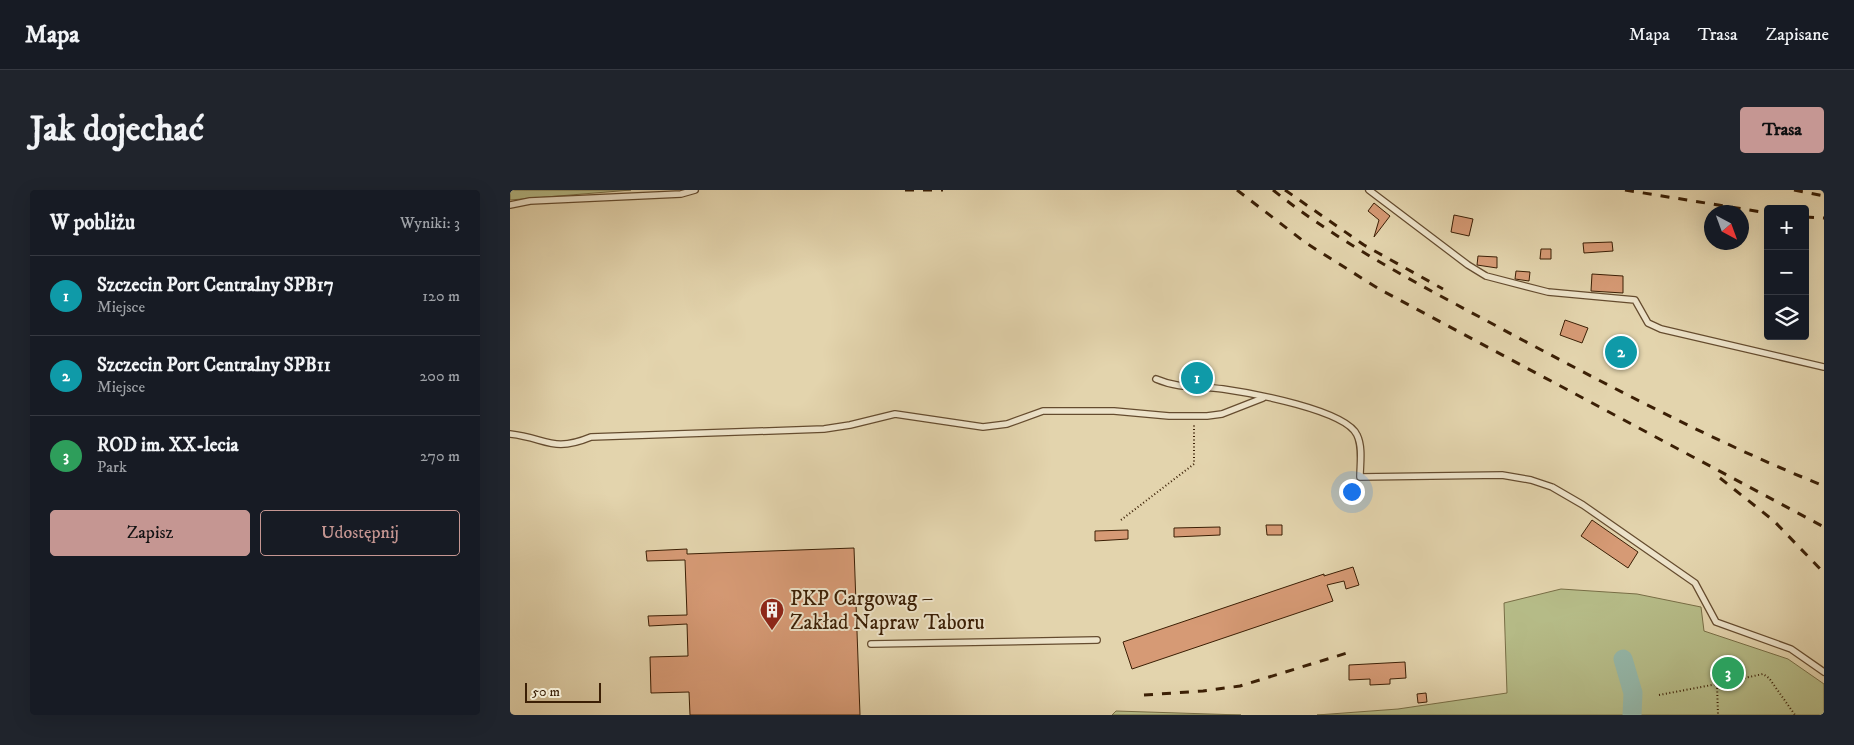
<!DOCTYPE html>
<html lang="pl">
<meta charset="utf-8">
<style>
:root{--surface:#171b24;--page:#20242c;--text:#f1f3f6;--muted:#9ea1a6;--line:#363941;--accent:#c59692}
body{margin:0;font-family:"IM FELL DW Pica",serif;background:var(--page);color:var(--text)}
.controls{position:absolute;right:15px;top:15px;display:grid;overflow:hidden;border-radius:5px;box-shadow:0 5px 20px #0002}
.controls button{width:45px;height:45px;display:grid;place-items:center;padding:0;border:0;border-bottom:1px solid var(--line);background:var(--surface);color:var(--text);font:25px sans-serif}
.compass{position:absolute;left:1194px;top:15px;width:45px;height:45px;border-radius:50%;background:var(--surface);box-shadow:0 5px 20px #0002;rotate:139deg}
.scale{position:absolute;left:15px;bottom:12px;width:76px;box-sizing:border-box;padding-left:5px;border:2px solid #3b1f05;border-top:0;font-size:14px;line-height:18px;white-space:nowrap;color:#3b1f05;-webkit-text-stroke:4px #ede3ca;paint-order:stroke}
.you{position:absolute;left:841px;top:301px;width:18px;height:18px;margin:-12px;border:4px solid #fff;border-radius:50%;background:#1a73e8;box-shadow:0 0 0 8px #1a73e833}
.badge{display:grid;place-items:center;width:32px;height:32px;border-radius:50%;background:var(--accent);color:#fff;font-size:16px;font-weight:700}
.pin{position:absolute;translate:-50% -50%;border:2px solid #fff;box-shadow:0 1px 5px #0006}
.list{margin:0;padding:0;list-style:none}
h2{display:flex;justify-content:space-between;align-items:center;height:65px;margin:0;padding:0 20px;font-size:21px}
h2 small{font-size:16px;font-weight:400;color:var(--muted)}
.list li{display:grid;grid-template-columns:32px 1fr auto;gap:15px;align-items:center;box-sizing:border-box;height:80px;padding:0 20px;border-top:1px solid var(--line)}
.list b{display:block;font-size:19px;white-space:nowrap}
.list p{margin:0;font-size:16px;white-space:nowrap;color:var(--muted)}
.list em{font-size:16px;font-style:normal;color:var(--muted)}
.actions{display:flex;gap:10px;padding:15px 20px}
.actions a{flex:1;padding:11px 0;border:1px solid var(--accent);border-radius:5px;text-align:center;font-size:18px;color:var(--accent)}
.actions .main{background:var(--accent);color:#111}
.icon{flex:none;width:28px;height:28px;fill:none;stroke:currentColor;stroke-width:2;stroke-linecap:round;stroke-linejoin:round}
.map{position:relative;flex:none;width:1314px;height:525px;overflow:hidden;border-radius:5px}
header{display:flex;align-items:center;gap:30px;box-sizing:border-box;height:70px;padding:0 25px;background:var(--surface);border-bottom:1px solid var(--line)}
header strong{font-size:24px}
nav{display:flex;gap:28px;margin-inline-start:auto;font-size:18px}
.intro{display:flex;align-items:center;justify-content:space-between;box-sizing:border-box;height:120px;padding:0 30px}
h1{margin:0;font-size:35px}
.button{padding:12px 22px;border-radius:5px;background:var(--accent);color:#111;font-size:18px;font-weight:700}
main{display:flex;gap:30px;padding:0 30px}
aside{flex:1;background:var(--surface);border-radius:5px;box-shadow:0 5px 20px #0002}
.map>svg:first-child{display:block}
.green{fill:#b6bc88;stroke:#786e46}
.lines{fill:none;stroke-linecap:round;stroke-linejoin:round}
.river{stroke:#95b8aa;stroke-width:19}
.building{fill:#d69a75;stroke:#3b1f05}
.lane-casing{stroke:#654c2f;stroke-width:8}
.path{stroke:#3b1f05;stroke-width:2;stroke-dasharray:1 2.5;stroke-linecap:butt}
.lane{stroke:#ede3ca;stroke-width:5.5}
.rail{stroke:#3b1f05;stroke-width:3;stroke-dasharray:9 9;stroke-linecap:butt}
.labels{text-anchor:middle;stroke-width:4;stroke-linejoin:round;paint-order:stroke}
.poi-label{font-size:21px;fill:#3b1f05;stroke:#ede3ca;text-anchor:start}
</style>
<header>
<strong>Mapa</strong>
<nav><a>Mapa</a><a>Trasa</a><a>Zapisane</a></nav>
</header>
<div class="intro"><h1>Jak dojechać</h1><a class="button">Trasa</a></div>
<main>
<aside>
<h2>W pobliżu<small>Wyniki: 3</small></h2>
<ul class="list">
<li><span class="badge" style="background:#0f9aa8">1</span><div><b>Szczecin Port Centralny SPB17</b><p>Miejsce</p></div><em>120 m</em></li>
<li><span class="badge" style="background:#0f9aa8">2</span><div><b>Szczecin Port Centralny SPB11</b><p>Miejsce</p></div><em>200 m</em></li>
<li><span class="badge" style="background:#2e9e5b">3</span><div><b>ROD im. XX-lecia</b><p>Park</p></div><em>270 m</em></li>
</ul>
<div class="actions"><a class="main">Zapisz</a><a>Udostępnij</a></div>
</aside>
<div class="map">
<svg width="1314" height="525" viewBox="0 0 1314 525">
<rect width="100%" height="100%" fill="#e3d4ad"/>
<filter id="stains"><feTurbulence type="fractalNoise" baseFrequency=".004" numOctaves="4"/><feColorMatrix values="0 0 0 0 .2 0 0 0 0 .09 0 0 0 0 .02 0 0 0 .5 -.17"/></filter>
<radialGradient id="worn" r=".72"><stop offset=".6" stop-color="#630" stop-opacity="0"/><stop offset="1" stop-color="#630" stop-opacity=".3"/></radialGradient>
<g class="green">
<polygon points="0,0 121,0 0,10"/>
<polygon points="1051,399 1127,404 1191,417 1194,441 1278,469 1314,494 1314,525 807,525 888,519 997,503 994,413"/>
<polygon points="606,521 731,525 602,525"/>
</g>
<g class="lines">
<polyline class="river" points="1113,469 1123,503 1122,525"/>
</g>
<g class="building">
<polygon points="864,13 880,26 864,47 869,30 858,21"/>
<polygon points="944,25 963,29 959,46 941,42"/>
<polygon points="1102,52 1103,61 1074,63 1073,53"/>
<polygon points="1031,59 1041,59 1041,69 1030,69"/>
<polygon points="968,66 987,67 987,78 967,75"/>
<polygon points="1006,81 1020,82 1019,91 1005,89"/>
<polygon points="1082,84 1113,86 1113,103 1081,101"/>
<polygon points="1055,130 1078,138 1072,153 1050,145"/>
<polygon points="1105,153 1122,160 1119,169 1102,162"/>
<polygon points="683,180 693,182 693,184 696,185 694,193 679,191 680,183 683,183"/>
<polygon points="1082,330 1128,362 1118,378 1071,346"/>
<polygon points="756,335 772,335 772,345 757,345"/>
<polygon points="710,337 710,345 664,347 664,338"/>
<polygon points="618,340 618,349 585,351 585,341"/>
<polygon points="344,358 350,525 180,525 179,502 141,503 140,467 178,466 177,434 139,436 138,426 177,425 175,370 137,371 136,361 177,359 177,364"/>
<polygon points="843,377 849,395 836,399 834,391 817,395 823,411 622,479 613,452 814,384 814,386"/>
<polygon points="895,472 896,488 880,489 880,494 860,495 860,489 839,490 839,475"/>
<polygon points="916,503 917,512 908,513 907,504"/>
</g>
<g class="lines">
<defs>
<g id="lane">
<polyline points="859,0 958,75 976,86 1038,102 1125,110 1138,133 1151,139 1314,177"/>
<polyline points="0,15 20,11 171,4 185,0"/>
<path d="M646,189C669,199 689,196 713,199C741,203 836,220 847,245C853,257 850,275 850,287L992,285L1021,290L1042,297L1073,315L1185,393L1206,432L1281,459L1314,482"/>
<path d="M0,244C37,248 42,263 81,247L314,239L340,235L385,224L473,237L497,234L533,221H604L659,226H697L712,224L753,208"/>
<polyline points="361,454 587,450"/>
</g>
</defs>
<use href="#lane" class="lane-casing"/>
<g class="path">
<polyline points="611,330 684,274 684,234"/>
<polyline points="1207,494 1253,484 1259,488 1285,525"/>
<polyline points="1149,505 1207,494 1208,525"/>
</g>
<use href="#lane" class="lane"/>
<g class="rail">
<polyline points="395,0 433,0"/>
<polyline points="727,0 796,53 869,99 1314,337"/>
<path d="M763,0C837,59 922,101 1005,146C1107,200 1207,253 1314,296"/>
<polyline points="775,0 854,55 933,99"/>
<polyline points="1115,0 1258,23"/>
<polyline points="1284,0 1314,6"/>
<polyline points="1295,27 1314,28"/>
<polyline points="1210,288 1264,331 1314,383"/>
<polyline points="634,505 693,501 730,496 837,463"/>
</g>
</g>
<defs>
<symbol id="building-pin" viewBox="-11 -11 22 30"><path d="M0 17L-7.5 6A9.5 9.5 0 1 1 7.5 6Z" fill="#8f2418" stroke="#ede3ca"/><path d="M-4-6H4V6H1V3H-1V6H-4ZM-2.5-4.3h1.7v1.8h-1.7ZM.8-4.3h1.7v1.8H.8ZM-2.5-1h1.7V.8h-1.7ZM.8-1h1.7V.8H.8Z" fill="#fff"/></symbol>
</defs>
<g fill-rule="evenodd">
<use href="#building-pin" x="248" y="406" width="28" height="38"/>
</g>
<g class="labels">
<g class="poi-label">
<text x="280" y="415">PKP Cargowag –<tspan x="280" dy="24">Zakład Napraw Taboru</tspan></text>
</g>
</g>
<rect width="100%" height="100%" filter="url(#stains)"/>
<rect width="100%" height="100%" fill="url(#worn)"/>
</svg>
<div class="controls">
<button>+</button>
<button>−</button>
<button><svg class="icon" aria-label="layers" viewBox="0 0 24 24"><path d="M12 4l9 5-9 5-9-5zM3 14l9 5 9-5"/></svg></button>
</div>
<svg class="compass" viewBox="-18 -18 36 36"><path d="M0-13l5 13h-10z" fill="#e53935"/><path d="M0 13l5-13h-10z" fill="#9ea1a6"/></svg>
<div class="scale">50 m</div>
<div class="you"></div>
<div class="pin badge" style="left:687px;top:188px;background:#0f9aa8">1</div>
<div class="pin badge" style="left:1111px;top:162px;background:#0f9aa8">2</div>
<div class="pin badge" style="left:1218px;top:483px;background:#2e9e5b">3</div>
</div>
</main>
